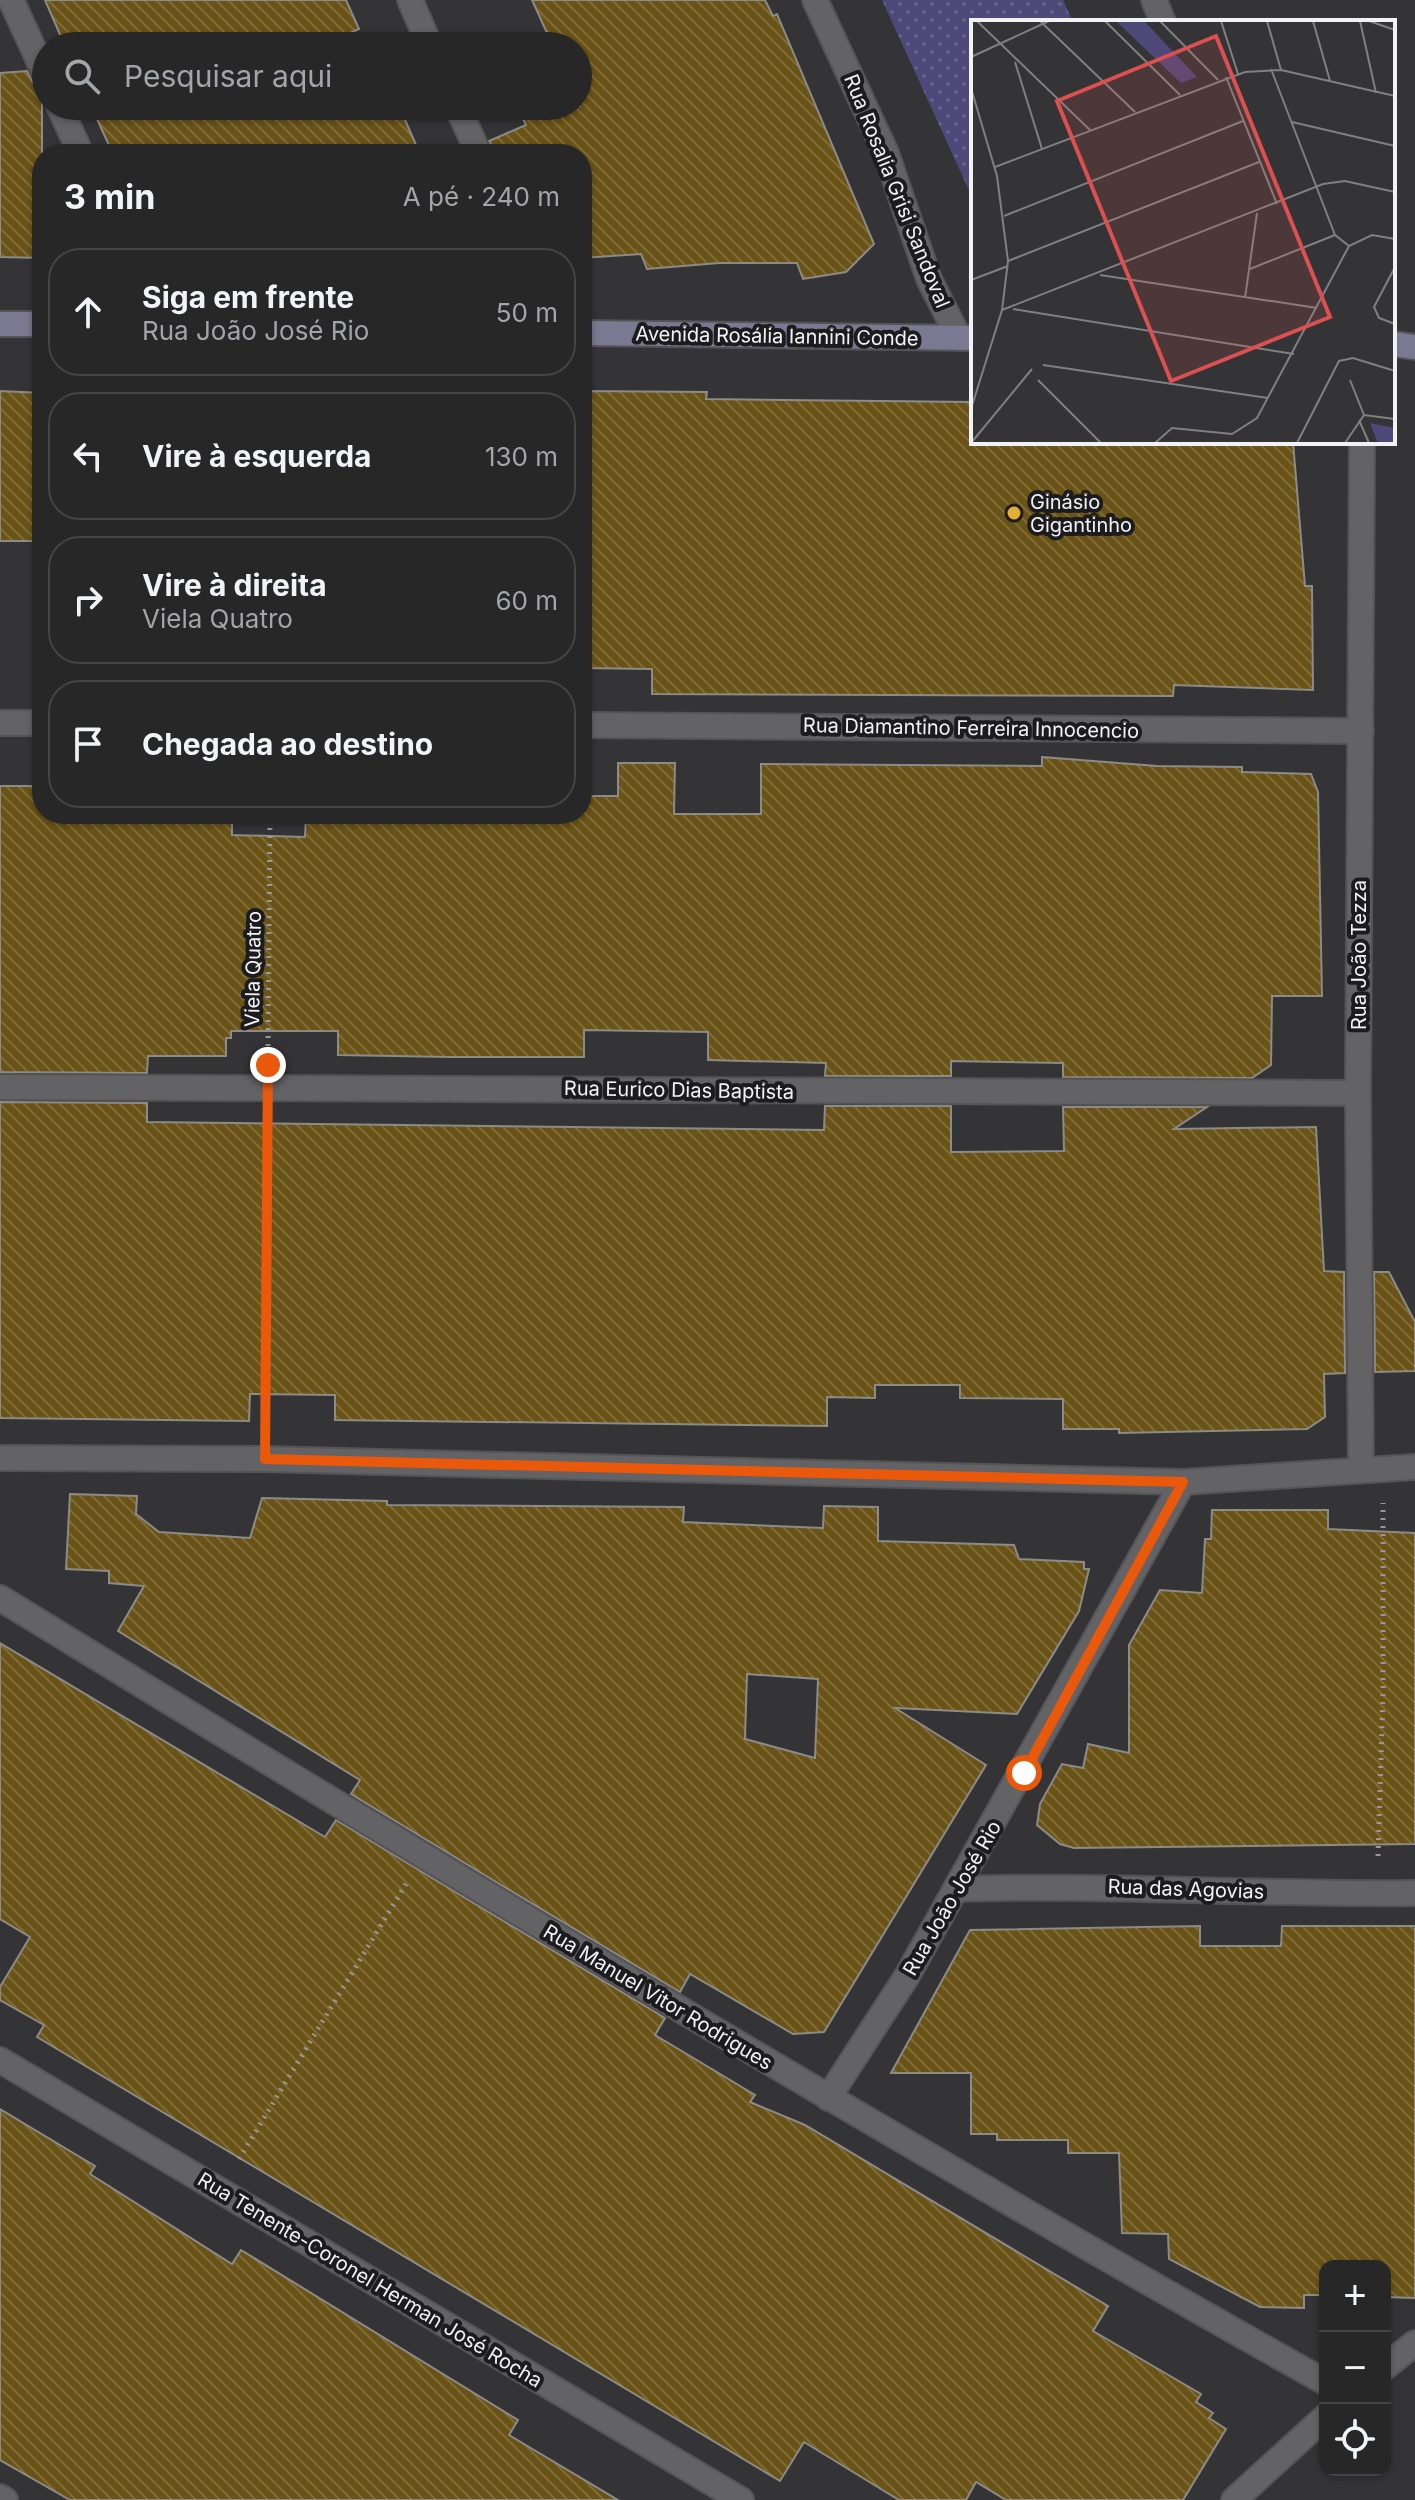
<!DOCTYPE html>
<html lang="pt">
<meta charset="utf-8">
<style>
:root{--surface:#272728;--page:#333334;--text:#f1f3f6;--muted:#a4a5a8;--line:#434445}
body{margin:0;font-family:Inter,sans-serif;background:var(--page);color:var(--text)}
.controls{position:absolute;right:24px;bottom:24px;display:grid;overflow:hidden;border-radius:16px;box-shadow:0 2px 6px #0004}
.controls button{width:72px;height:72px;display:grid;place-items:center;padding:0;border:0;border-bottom:2px solid var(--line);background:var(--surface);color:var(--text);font:40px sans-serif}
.stop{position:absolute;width:24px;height:24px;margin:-18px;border:6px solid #ea580c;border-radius:50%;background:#fff}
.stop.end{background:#ea580c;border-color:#fff;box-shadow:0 2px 8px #0008}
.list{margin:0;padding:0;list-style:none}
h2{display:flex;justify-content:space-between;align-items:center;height:104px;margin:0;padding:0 32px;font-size:34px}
h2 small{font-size:26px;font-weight:400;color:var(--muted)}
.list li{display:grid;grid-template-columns:52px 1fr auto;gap:24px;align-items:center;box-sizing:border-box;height:128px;margin:0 16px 16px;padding:0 16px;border:2px solid var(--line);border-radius:32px}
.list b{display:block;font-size:30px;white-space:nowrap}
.list p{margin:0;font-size:26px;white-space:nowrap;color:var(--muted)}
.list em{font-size:26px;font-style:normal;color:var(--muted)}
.icon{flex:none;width:44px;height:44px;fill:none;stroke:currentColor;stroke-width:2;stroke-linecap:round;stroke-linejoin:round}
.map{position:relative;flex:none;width:1415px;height:2500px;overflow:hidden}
.search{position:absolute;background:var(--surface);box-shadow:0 2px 6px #0004;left:32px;top:32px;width:560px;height:88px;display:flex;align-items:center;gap:20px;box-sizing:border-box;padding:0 28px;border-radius:44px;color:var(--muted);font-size:30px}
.panel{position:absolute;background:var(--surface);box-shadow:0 2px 6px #0004;left:32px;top:144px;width:560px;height:680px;border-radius:32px}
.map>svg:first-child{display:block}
.green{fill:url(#green-dots)}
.building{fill:url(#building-back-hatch);stroke:#8d8b88;stroke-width:2;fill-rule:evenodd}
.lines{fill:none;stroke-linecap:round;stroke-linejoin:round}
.street-casing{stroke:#545356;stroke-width:28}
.secondary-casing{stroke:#545356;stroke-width:28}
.path{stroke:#99999b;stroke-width:5;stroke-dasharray:2 6;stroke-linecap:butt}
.street{stroke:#636265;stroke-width:24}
.secondary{stroke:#7b7891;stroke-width:24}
.route{stroke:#ea580c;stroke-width:10}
.poi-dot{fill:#e0b034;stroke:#1c1b1d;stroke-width:3}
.labels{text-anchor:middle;stroke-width:8;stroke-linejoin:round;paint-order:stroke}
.street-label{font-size:20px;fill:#f2f2f4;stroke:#1c1b1d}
.poi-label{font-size:20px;fill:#f2f2f4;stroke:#1c1b1d;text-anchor:start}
.inset-road{fill:none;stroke:#808082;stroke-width:2}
.view{fill:#dc5051;fill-opacity:0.15;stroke:#dc5051;stroke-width:4}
.inset-edge{fill:none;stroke:#f2f2f4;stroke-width:4}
</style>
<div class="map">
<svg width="1415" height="2500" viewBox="0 0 1415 2500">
<defs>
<pattern id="green-dots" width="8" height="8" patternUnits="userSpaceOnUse" patternTransform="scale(2)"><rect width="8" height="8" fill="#4f4979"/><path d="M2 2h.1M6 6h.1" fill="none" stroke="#69648d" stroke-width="1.8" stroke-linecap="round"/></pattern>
<pattern id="building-back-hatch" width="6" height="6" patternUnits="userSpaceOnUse" patternTransform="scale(2)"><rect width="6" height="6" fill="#6a5316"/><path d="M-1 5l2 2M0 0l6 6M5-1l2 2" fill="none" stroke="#806c38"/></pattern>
</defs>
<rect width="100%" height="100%" fill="#343436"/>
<polygon class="green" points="882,0 1063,0 1073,22 973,22 973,199"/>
<g class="building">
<polygon points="45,0 346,0 359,29 321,46 65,46"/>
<polygon points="532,0 765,0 773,16 777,14 874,244 846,272 803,279 797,263 719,263 647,269 641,254 582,258 582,154 494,154 489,141 526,125 517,106 580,106 578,46 553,46"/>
<polygon points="27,71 33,83 42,90 42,258 0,257 0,73"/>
<polygon points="91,106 399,106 420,154 113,154"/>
<polygon points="0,391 42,393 42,541 0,541"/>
<polygon points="582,391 707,392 706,399 973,402 973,442 1293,442 1305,586 1312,586 1313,690 1174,685 1173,696 652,694 652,669 582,668"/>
<polygon points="1042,757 1157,766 1242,767 1242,772 1311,774 1318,792 1322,996 1272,996 1271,1065 1252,1078 1063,1077 1063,1063 951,1061 951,1076 825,1076 826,1063 708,1060 708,1032 584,1030 584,1057 450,1057 338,1055 338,1031 231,1031 231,1038 226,1038 226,1056 148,1056 147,1073 0,1072 0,786 42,786 42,814 232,814 232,835 305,837 306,814 582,814 582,796 618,796 618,763 675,763 674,814 761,814 761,764 1042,766"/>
<polygon points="0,1102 147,1103 147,1122 824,1130 825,1106 951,1106 951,1152 1064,1151 1063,1107 1207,1107 1174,1129 1316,1127 1324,1271 1344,1272 1345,1373 1324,1374 1325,1417 1307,1429 1119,1433 1119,1429 1063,1429 1063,1399 960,1398 960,1385 875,1385 875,1398 827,1397 827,1426 335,1420 335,1395 250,1394 249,1421 0,1418"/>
<polygon points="1374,1272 1389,1272 1415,1322 1415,1371 1375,1372"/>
<path d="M70,1494L137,1496L136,1514L159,1532L250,1538L262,1498L387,1501V1505L684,1507L683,1522L823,1528L824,1506L878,1507V1541L1014,1545L1019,1559L1084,1562V1569H1089L1079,1611L1017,1714L895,1708L986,1765L824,2032L793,2034L690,1974L680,1992L501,1885L351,1794L360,1780L118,1631L144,1586L109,1583V1571L66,1569ZM747,1674L818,1679L815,1758L745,1739Z"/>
<polygon points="1212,1510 1328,1510 1328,1529 1415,1533 1415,1844 1074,1848 1060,1844 1037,1825 1040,1804 1062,1764 1083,1768 1088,1744 1129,1753 1129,1645 1160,1590 1202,1593 1205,1539 1211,1539"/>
<polygon points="0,1643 325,1837 336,1820 665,2018 655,2035 755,2095 750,2102 805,2125 1108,2306 1093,2331 1201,2394 1196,2402 1213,2413 1209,2418 1226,2429 1183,2500 1006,2500 976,2482 966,2500 899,2500 804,2442 780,2481 37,2037 44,2025 0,2000 0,1987 30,1937 0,1919"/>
<polygon points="1200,1926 1200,1946 1281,1946 1282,1926 1415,1926 1415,2298 1385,2297 1385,2266 1325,2266 1325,2295 1304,2295 1304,2308 1260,2307 1169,2259 1168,2234 1122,2233 1119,2153 1068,2153 1068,2140 997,2140 997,2134 971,2134 971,2073 891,2073 970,1930"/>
<polygon points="0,2109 95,2166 90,2174 232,2264 241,2250 518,2420 509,2435 618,2500 70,2500 0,2460"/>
</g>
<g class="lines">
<defs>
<g id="street">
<polyline points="11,0 46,76"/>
<polyline points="410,0 430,46"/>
<polyline points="815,0 886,153 929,279 959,338"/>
<polyline points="1154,0 1163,22"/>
<polyline points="59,106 81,154"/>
<polyline points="457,106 479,154"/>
<polyline points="0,723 42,723"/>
<polyline points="582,725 1361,731"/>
<polyline points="0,1087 1358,1093"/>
<polyline points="0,1458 265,1459 1183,1482 1415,1467"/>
<polyline points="1361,1468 1358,1093 1362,442"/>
<path d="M0,1598C437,1866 877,2131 1325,2382"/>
<path d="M957,1889C1110,1884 1262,1895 1415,1893"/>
<polyline points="0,2060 741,2500"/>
<polyline points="828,2098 907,1976 1183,1482"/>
<polyline points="1385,2367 1415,2343"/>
<polyline points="0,2497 5,2500"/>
<polyline points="1234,2500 1325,2417"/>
</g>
<g id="secondary">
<polyline points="0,324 42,324"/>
<polyline points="582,333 973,338"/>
<polyline points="1393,344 1415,347"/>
</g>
</defs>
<use href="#street" class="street-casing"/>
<use href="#secondary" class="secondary-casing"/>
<g class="path">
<polyline points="268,1054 270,814"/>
<polyline points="265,1422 267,1124"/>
<polyline points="1378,1856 1383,1693 1383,1503"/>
<polyline points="239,2159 406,1884"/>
</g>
<use href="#street" class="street"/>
<use href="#secondary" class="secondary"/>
</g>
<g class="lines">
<polyline class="route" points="268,1065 265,1459 1183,1482 1024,1773"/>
</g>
<circle class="poi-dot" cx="1014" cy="513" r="8"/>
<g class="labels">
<g class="street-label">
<text transform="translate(897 191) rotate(68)" y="7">Rua Rosalia Grisi Sandoval</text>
<text transform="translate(777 336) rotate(1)" y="7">Avenida Rosália Iannini Conde</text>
<text transform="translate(971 728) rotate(1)" y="7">Rua Diamantino Ferreira Innocencio</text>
<text transform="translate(1359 955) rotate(-90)" y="7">Rua João Tezza</text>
<text transform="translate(253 969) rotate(-89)" y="7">Viela Quatro</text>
<text transform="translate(679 1090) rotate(1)" y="7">Rua Eurico Dias Baptista</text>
<text transform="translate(1186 1889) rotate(2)" y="7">Rua das Agovias</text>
<text transform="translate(952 1898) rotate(-60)" y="7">Rua João José Rio</text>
<text transform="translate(658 1997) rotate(31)" y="7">Rua Manuel Vitor Rodrigues</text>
<text transform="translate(370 2280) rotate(31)" y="7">Rua Tenente-Coronel Herman José Rocha</text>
</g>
<g class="poi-label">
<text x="1030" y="509">Ginásio<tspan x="1030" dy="23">Gigantinho</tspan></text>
</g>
</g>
<g transform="translate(971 20)">
<rect width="424" height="424" fill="#343436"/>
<path d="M145,1H173L226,57L210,63ZM399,403L424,408V423H407Z" fill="#4f4979"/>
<path class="inset-road" d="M6,1L119,110M69,1L164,92M134,1L209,75M189,1L247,60M250,1L267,54M296,1L310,50M342,1L359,61M389,1L405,73M398,1L424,10M0,37L78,1M44,42L71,129M300,49L364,215M255,57L306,184M0,68L26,156L37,241L31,290L0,389M321,102L424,126M24,147L274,52L310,50L424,76M33,196L272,101M37,241L288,142M424,247L403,287L408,298L424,304M279,249L364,215L378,226M129,255L346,288M0,260L37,246M274,278L286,193M42,289L323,334M31,290L352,164L374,161L424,172M72,345L297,378M67,360L130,423M379,360L393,395M388,400L398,423M0,423L61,349M184,423L201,408L261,414L286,398L378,226L401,215L424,219M326,423L368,341L382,338L424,351M374,423L393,395L424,399"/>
<path class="view" d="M245,16L359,297L200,361L86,81Z"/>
<rect width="424" height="424" class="inset-edge"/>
</g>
</svg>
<div class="controls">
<button>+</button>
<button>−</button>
<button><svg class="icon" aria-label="locate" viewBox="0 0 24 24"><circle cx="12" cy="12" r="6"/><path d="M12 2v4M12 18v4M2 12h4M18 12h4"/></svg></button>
</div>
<div class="stop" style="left:1024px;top:1773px"></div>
<div class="stop end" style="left:268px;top:1065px"></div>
<div class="search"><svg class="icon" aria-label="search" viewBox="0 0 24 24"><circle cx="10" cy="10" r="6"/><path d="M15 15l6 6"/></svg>Pesquisar aqui</div>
<section class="panel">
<h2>3 min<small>A pé · 240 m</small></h2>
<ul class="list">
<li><svg class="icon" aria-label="ahead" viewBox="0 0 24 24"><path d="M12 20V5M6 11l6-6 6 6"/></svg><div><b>Siga em frente</b><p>Rua João José Rio</p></div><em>50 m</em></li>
<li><svg class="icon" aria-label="left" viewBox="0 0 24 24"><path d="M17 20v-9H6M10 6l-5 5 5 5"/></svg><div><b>Vire à esquerda</b></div><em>130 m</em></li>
<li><svg class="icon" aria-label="right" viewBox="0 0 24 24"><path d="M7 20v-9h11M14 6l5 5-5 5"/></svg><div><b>Vire à direita</b><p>Viela Quatro</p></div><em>60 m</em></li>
<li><svg class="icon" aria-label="arrive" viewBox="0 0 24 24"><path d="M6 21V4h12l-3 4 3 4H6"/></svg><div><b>Chegada ao destino</b></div></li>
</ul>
</section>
</div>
